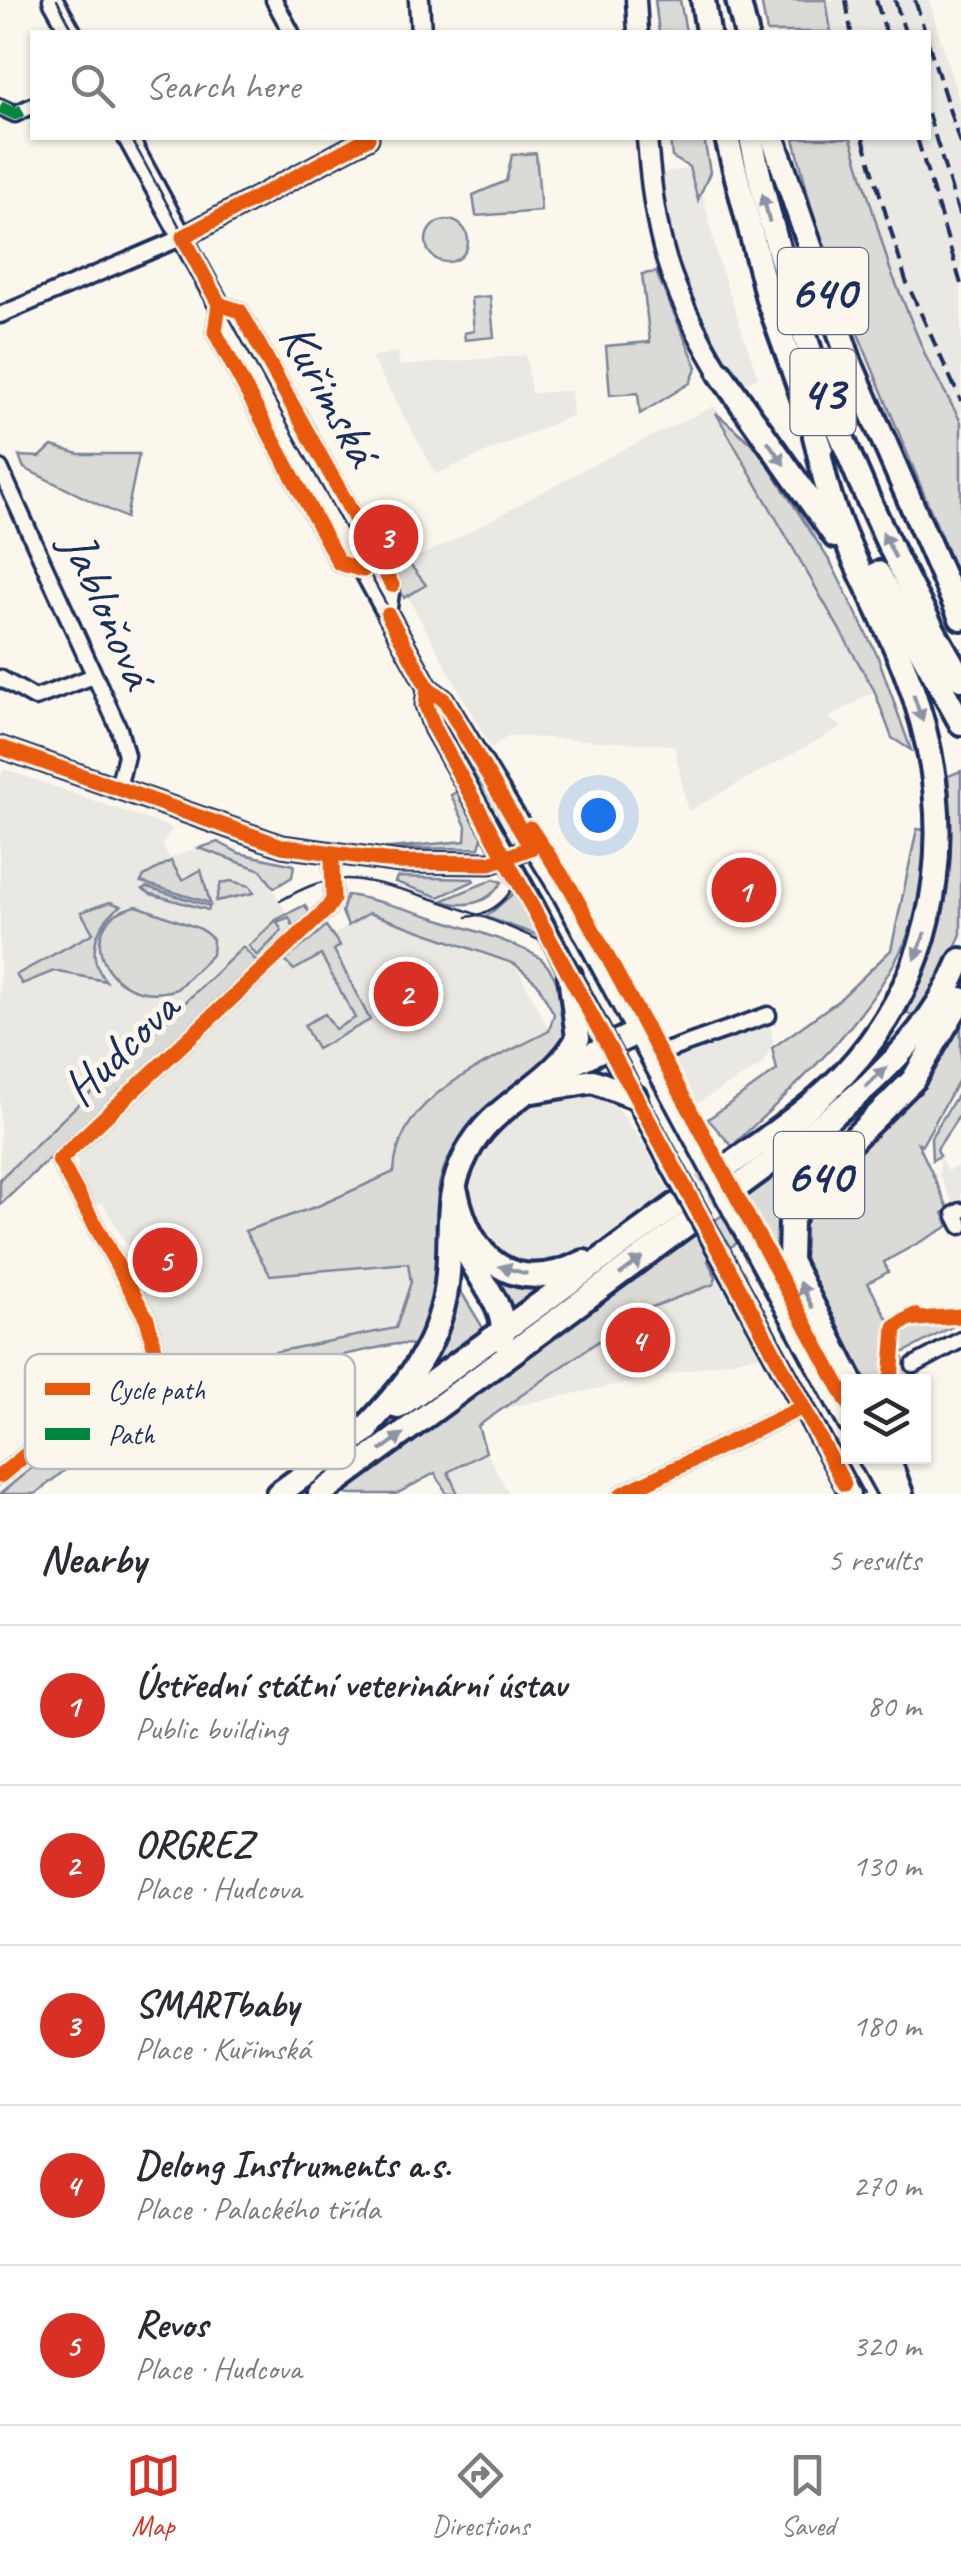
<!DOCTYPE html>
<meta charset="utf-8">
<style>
:root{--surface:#fff;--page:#f2f2f3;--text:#2b2b33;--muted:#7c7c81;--line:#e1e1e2;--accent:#d93025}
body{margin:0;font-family:Caveat,sans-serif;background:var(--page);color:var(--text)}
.controls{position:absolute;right:30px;bottom:30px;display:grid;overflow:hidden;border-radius:0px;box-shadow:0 2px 8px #0004}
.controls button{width:90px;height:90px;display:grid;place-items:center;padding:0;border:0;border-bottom:2px solid var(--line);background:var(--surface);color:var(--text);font:50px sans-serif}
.you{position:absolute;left:598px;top:815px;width:35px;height:35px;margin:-25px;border:8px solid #fff;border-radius:50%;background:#1a73e8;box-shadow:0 0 0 15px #1a73e833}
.badge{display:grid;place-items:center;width:65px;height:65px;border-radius:50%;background:var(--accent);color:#fff;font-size:32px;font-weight:700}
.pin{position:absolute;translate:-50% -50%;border:5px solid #fff;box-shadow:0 2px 10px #0006}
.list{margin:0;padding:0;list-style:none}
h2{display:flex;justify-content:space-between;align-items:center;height:130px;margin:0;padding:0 40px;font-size:42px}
h2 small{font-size:32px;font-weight:400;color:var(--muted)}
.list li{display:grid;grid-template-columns:65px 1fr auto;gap:30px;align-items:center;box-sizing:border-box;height:160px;padding:0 40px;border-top:2px solid var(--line)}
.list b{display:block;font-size:38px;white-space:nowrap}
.list p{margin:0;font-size:32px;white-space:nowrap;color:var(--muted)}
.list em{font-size:32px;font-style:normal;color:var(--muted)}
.icon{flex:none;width:55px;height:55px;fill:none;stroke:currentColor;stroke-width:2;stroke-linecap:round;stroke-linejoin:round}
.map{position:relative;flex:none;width:961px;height:1494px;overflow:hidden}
.search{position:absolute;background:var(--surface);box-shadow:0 2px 8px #0004;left:30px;right:30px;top:30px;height:110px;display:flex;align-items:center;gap:25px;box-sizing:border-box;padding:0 35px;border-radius:0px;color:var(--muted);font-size:38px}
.sheet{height:930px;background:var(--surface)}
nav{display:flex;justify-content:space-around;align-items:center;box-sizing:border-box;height:140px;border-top:2px solid var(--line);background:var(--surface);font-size:28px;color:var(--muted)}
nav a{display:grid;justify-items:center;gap:5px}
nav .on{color:var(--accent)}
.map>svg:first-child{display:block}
.built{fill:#eae8e2}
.green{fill:#dadad7;stroke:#7a849a;stroke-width:2.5}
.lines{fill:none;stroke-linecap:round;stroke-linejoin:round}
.trunk-tunnel{stroke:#cecfd0;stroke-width:22;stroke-dasharray:22 11;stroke-linecap:butt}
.minor-casing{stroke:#1b2f5e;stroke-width:21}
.tertiary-casing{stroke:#1b2f5e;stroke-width:25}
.trunk-casing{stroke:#1b2f5e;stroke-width:30}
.minor{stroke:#fbf7ec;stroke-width:14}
.tertiary{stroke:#fbf7ec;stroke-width:18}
.trunk{stroke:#fbf7ec;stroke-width:22}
.tram{stroke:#1b2f5e;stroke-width:2.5}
.rail{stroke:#1b2f5e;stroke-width:4;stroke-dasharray:15 8;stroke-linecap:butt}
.tertiary-bridge-casing{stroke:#1b2f5e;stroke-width:25;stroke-linecap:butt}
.tertiary-bridge{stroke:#fbf7ec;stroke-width:18}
.quiet{stroke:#00873e;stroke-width:12;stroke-dasharray:25 12;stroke-linecap:butt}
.cycleway-casing{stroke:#fbf7ec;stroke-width:21}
.cycleway{stroke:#e8590c;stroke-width:15}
.oneway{fill:#8b93a5}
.labels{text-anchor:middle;stroke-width:10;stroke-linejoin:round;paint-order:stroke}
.shield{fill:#fbf7ec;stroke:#5e6b89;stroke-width:2.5}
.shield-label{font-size:48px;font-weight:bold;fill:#1b2f5e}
.street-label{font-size:50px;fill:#1b2f5e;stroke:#fbf7ec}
.key{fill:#fbf7ec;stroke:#b8bbc1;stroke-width:2.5}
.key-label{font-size:28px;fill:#1b2f5e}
</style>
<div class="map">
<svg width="961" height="1494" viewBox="0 0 961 1494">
<rect width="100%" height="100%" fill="#fbf7ec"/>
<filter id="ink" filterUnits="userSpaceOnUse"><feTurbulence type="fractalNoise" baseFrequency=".01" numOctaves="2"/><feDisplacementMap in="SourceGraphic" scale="20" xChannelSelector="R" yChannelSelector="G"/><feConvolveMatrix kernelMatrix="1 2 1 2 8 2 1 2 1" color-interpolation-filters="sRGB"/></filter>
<g filter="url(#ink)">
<g class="built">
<polygon points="826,0 929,0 961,108 961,422 926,357 890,269 851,138 928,138 928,32 831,32"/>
<polygon points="696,167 719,263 758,377 741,385 708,334 681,278 666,207 662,173"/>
<polygon points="398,352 400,366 526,355 531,393 571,391 573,415 436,474 371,357"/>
<polygon points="714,406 769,488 814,568 873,692 829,718 842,727 688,811 674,745 508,736 491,748 409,599 401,596 383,553 413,558 445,545 594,464"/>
<polygon points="4,769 172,828 162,845 170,858 197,848 261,870 295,927 0,1189 0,779"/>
<polygon points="368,913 515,964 549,1030 429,1096 394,1172 411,1282 395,1329 275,1352 201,1376 163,1383 172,1359 140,1292 150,1285 102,1202 94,1206 78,1177 77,1153 256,985"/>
<polygon points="769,1020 773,1041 764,1064 692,1106 665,1057"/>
<polygon points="573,1095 591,1096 618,1109 643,1143 669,1192 569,1262 525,1269 486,1249 465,1192 468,1179 497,1132 518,1114 542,1100"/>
<polygon points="940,1156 947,1171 961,1164 961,1204 955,1207 939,1175"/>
<polygon points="716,1277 760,1355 505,1408 641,1311 714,1284"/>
<polygon points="486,1452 509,1494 458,1494 447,1472"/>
</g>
<g class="green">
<polygon points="655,0 680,0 686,32 659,32"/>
<polygon points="761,0 826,0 831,32 767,32"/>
<polygon points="670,138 704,138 710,172 698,200 689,167 672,157"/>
<polygon points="794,138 851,138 890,269 926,357 961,422 961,584 838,285 812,211"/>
<polygon points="536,153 541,211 476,216 473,195 506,181 512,155"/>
<circle cx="447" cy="241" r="21"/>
<polygon points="656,272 697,367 690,383 640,414 638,393 610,395 606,346 650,342 642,274"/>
<polygon points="490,296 494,337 465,340 464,333 474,331 471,298"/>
<polygon points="716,413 757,448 831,563 878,657 911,750 892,738 874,690"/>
<polygon points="52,446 79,454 139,454 126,518 24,468 19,456 40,457"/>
<polygon points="393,555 405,558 426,585 404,598 386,558"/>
<path d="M961,771V934L943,977L915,1018L907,1013C942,925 958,867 948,776Z"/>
<polygon points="460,790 460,800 483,835 479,848 379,849 465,841 466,826 451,795"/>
<path d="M917,829L925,830C923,866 920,909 905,942C867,1023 796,1086 732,1146L708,1119L777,1070L772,1048L839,1000L891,950Z"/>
<polygon points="218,842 239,853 294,865 292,877 274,888 261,870 199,848"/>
<polygon points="171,861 182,880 201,870 210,903 141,882 144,876"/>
<polygon points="397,877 473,879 474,881 439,897 395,882"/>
<path d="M494,879L502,882C488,904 466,908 441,901Z"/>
<polygon points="231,881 250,886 254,893 216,901 221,883"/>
<polygon points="147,887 210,906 208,910 151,894 143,889"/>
<polygon points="517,890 537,935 486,917"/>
<path d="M347,895C377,898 521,942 541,959C561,977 567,1014 564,1039L570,1041C523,1080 451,1121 439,1186C433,1216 443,1248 439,1278C435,1301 427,1323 421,1345L396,1344L233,1378L70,1466L35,1494H0L82,1426L163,1383L201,1376L275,1352L396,1328L411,1282L408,1263L270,1275L245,1231L318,1206L394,1172C398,1092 488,1064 549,1031L554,1014L537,983L515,964L369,913L348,926L342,912Z"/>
<path d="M110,902L121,906C95,924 85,956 106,981L54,971L22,984L16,975L93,933L81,912Z"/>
<polygon points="305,905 312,918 223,994 0,1205 0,1179 243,947 258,963 294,928 289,917 277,922 282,931 257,956 249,946 276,920"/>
<path d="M137,906L201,929L213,939L212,955L177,989C104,1012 68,919 137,906Z"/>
<polygon points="326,926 340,946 334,950 370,1020 317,1049 304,1025 325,1014 335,1029 355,1018 321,955 294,970 285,961"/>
<path d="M961,1015V1076L922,1145L918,1143L949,1210L943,1213L949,1226L884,1262L888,1272L868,1283L889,1322C915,1323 935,1310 961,1307V1322L901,1354L913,1381H860L800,1263L801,1220Z"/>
<polygon points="961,1089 961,1113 937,1149 940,1156 932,1160 931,1137"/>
<polygon points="834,1134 841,1138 788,1211 802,1307 758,1230 708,1261 716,1277 714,1284 641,1311 478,1426 486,1452 448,1472 458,1494 447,1494 435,1473 396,1494 338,1494"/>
<polygon points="476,1257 545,1283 515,1306 505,1306"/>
<polygon points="457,1285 483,1328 429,1368 429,1367"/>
</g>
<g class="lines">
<g class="trunk-tunnel">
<polyline points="676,1205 725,1168"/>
<polyline points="687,1224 736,1188"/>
</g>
<defs>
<g id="minor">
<polyline points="274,0 291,32"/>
<polyline points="0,107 15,114 32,106"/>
<polyline points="0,315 183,237"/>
<polyline points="0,468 119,729 126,755 118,788"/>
<polyline points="363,570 339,563 215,332 219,304 240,311 392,585 388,615"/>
<polyline points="0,678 35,698 94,676"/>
<polyline points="649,1057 768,1015"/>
<polyline points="961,1211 955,1214 961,1226"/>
<polyline points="914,1365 961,1340"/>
<polyline points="0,1476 85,1406 150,1367 157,1357 147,1319 59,1160 327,909 333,900 332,855"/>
<polyline points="622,1494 803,1407"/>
</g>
<g id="tertiary">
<polyline points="53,0 71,32"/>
<polyline points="419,0 421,32"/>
<polyline points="636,0 638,32"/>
<polyline points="128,138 428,688 444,700 563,895 691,1133"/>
<path d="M647,138C655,239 667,285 720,373"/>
<polyline points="183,237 368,138"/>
<polyline points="428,688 426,705 434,728 536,909 664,1153"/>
<polyline points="0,747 282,846 400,862 490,863 531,848"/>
<polyline points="747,1237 848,1424"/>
<polyline points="720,1255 850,1494"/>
<polyline points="867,1456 888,1494"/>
</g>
<g id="trunk">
<polyline points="703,0 708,32"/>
<polyline points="738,0 746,32"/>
<polyline points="727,138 768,299 821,448"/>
<path d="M751,138C792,329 861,510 961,679"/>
<polyline points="773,138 850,363 961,618"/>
<polyline points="720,373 835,536"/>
<polyline points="878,573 961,723"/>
<polyline points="563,1068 636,1033"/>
<polyline points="533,1091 593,1081 635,1097"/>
<path d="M725,1168C766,1139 809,1110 844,1074C950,961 959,808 905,670C883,614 851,560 832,503C824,481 821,458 815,436"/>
<path d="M736,1188C821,1124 919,1062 961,960"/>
<path d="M456,1192C471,1261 514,1297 584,1262"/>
<path d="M462,1238C470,1272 510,1305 502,1340"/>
<polyline points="851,1381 790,1261 791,1220 824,1168 913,1080 961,999"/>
<polyline points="398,1407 676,1205"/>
<path d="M358,1436C405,1386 443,1345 448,1273C452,1226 444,1197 467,1153C492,1103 551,1087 578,1038L570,975"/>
<polyline points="887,1456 901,1494"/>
<polyline points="278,1494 368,1429"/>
<polyline points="320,1494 687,1224"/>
</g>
</defs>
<use href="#minor" class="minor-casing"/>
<use href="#tertiary" class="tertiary-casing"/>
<use href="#trunk" class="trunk-casing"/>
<use href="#minor" class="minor"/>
<use href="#tertiary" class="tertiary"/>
<use href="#trunk" class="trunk"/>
<g class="tram">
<polyline points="57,0 74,32"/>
<polyline points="131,138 522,852"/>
<polyline points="516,855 864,1494"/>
<path d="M280,901C301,889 321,879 346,879C387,878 541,934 574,960"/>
<path d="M467,917C499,913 521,889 519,856"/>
</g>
<g class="rail">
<polyline points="846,0 851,32"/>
<polyline points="876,0 886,32"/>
<polyline points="895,0 905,32"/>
<polyline points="915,0 925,32"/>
<polyline points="928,42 961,147"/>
<polyline points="928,113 961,221"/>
<polyline points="863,138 906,281 961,401"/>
<polyline points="917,138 961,284"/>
</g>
<defs>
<g id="tertiary-bridge">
<polyline points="691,1133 747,1237"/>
<polyline points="664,1153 720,1255"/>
</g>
</defs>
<use href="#tertiary-bridge" class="tertiary-bridge-casing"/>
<use href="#tertiary-bridge" class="tertiary-bridge"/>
<polyline class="quiet" points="0,107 15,114 32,106"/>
<defs>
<g id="cycleway">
<polyline points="219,304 240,311 392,585"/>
<polyline points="363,570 339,563 215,332 219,304 183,237 368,138"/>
<path d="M428,688L426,705L434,728C572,979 710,1231 844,1484"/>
<polyline points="0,747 282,846 400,862 490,863 531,848 444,700 428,688 388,615"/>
<polyline points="530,828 571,889 848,1403"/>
<polyline points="891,1381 895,1327 915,1315 917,1319 961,1316"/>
<polyline points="0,1476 85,1406 150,1367 157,1357 147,1319 59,1160 327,909 333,900 332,855"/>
<polyline points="622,1494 803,1407"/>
</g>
</defs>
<use href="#cycleway" class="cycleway-casing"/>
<use href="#cycleway" class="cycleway"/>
</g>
<defs><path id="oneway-solid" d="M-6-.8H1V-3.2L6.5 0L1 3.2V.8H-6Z" transform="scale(2.5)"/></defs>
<g class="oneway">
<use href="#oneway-solid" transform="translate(766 208) rotate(-104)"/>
<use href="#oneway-solid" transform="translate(776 453) rotate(55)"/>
<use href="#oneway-solid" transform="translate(889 545) rotate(-116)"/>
<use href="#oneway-solid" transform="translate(918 708) rotate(71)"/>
<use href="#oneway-solid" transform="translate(920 946) rotate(110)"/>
<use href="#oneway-solid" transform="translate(876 1077) rotate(-44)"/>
<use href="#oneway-solid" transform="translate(631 1266) rotate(-37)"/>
<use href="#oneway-solid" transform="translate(513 1270) rotate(-165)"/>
<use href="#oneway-solid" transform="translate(806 1295) rotate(-117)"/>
<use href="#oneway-solid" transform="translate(392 1442) rotate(-36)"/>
</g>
</g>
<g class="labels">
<g class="shield">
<rect x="778" y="248" width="90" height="86" rx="8"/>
<rect x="790.5" y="349" width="65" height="86" rx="8"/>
<rect x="774" y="1132" width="90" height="86" rx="8"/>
</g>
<g class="shield-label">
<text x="823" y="308">640</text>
<text x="823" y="409">43</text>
<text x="819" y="1192">640</text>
</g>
<g class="street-label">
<text transform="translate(331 393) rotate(61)" y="18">Kuřimská</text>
<text transform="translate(110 609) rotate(66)" y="18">Jabloňová</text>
<text transform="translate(119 1047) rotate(-44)" y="18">Hudcova</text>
</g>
</g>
<rect x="25" y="1354" width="330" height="115" rx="15" class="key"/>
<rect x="45" y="1383" width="45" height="12" fill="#e8590c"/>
<rect x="45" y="1428" width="45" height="12" fill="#00873e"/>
<g class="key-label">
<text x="108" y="1399">Cycle path</text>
<text x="108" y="1444">Path</text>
</g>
</svg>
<div class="controls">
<button><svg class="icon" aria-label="layers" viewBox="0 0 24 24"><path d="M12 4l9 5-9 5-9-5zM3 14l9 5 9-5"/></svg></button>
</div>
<div class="you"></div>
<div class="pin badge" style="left:744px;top:890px">1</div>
<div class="pin badge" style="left:406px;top:994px">2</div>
<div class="pin badge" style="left:386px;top:537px">3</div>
<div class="pin badge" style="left:638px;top:1340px">4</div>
<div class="pin badge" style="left:165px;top:1260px">5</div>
<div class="search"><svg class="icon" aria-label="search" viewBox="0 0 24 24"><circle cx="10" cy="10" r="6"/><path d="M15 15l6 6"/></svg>Search here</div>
</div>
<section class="sheet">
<h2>Nearby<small>5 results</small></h2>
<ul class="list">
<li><span class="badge">1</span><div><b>Ústřední státní veterinární ústav</b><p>Public building</p></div><em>80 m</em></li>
<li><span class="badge">2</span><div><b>ORGREZ</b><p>Place · Hudcova</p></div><em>130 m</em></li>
<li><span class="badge">3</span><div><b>SMARTbaby</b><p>Place · Kuřimská</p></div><em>180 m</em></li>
<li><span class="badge">4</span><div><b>Delong Instruments a.s.</b><p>Place · Palackého třída</p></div><em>270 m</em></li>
<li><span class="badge">5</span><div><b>Revos</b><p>Place · Hudcova</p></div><em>320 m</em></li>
</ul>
</section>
<nav>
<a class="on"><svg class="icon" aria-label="map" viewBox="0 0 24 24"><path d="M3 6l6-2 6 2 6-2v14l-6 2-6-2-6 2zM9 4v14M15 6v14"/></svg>Map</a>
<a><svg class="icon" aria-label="directions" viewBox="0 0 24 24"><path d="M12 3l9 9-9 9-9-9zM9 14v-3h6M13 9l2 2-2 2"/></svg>Directions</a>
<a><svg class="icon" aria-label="saved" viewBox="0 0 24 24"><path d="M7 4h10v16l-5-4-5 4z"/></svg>Saved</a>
</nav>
